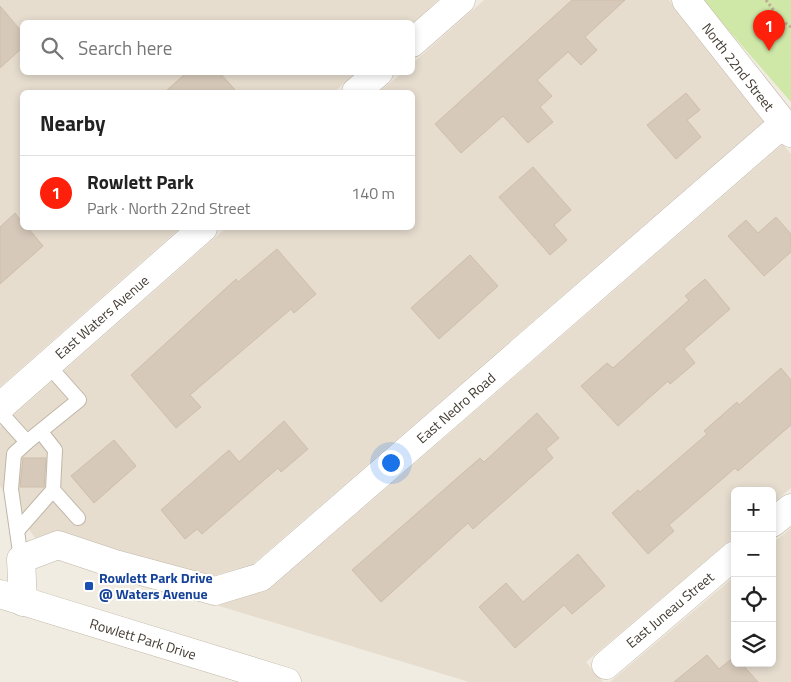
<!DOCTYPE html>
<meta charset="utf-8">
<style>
:root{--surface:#fff;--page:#f2f2f2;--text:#222;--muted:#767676;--line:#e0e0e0;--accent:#ff200b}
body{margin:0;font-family:"Titillium Web",sans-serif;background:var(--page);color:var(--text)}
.controls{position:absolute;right:15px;bottom:15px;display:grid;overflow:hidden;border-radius:8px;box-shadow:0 2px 8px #0003}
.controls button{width:45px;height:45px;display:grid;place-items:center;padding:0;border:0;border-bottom:1px solid var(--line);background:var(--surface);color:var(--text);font:25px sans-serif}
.you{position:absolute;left:390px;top:462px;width:18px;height:18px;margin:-12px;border:4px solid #fff;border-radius:50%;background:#1a73e8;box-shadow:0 0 0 8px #1a73e833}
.badge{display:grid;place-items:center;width:32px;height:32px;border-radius:50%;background:var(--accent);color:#fff;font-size:16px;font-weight:700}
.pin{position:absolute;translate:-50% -41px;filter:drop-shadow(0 1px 2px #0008)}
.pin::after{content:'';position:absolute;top:26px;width:18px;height:15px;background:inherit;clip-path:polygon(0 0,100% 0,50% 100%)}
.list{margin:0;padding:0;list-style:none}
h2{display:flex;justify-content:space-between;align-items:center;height:65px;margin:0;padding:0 20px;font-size:21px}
h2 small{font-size:16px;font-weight:400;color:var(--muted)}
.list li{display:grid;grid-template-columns:32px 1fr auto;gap:15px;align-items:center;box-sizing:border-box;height:75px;padding:0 20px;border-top:1px solid var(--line)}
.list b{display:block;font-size:19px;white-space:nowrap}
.list p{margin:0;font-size:16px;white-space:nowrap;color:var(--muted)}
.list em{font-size:16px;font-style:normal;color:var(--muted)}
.icon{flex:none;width:28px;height:28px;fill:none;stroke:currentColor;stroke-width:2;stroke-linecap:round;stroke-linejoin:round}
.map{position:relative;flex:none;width:791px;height:682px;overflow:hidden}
.search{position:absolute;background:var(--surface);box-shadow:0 2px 8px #0003;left:20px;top:20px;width:395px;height:55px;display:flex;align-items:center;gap:12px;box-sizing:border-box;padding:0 18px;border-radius:8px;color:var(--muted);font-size:19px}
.panel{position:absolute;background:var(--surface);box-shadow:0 2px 8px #0003;left:20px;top:90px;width:395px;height:140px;border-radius:8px}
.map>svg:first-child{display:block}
.residential{fill:#e6ddcf}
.green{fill:#cfe8a8}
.building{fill:#d6c9ba;stroke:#cebeaa}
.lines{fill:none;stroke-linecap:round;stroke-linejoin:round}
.service-casing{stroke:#c0b6a7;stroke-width:16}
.minor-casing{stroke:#c0b6a7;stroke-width:29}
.tertiary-casing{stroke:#c0b6a7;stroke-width:29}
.path{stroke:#bfad95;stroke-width:3;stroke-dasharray:2.5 2.5;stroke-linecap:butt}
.service{stroke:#fff;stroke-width:14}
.minor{stroke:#fff;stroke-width:28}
.tertiary{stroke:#fff;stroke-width:28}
.transit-dot{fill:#1a4fb4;stroke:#fff;stroke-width:2}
.labels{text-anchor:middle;stroke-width:4;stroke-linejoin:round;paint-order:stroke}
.street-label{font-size:14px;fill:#433b32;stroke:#fff}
.transit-label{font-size:14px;font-weight:bold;fill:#164399;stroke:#fff;text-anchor:start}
</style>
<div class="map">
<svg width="791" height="682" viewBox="0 0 791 682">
<rect width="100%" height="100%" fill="#f1ece1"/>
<g class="residential">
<polygon points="0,0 438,0 413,23 22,22 22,72 356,73 334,92 22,92 22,228 180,228 0,387"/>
<polygon points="484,0 669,0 764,121 253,564 213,576 118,550 61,531 52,532 35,538 0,486 0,427 226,228 412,228 412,92 379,92 402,73 412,72 413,63"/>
<polygon points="783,144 791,154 791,488 772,504 772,491 735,491 735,536 586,662 603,682 469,682 216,605 271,588"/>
<polygon points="791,528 791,682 610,682 735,576 735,663 772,663 772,544"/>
</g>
<polygon class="green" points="702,0 791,0 791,103 791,102"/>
<g class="building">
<polygon points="572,0 625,0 585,37 597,50 581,65 568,52 537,80 552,96 540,107 553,122 528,143 503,116 461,153 435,124"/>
<polygon points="0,6 22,32 22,48 0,68"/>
<polygon points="187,72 219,72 237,92 165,92"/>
<polygon points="686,93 700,110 687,120 701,137 676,159 647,125"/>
<polygon points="533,167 571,210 554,225 567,240 550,255 499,197"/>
<polygon points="15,213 22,222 22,228 28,228 43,246 0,284 0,227"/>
<polygon points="776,217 791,234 791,252 764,276 728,236 746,220 758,233"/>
<polygon points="277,249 316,294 294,313 291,309 190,395 201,407 176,428 131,375 236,279 238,282"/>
<polygon points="470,255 498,286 439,339 411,308"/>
<polygon points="705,279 730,309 684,349 695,363 670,384 668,381 618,426 581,386 607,363 613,368 689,300 685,296"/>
<polygon points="781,368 791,380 791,425 738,471 735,468 669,525 674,531 648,554 612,513 638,490 640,492 707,434 704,431 737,402 739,405"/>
<polygon points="537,413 559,438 546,449 553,458 473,529 468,523 381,602 352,570 480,458 484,462"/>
<polygon points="284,421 308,449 281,472 278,468 202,534 197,529 185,539 161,510 229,450 239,462"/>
<polygon points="114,440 136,466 94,503 71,476"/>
<polygon points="23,458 46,458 44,487 20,487"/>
<polygon points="578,554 605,586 572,614 564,605 515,648 479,607 506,583 523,602"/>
<polygon points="707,655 719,669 735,656 735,663 741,663 758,682 674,682"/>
</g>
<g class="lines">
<defs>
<g id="service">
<polyline points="0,412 27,442 79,400 48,365"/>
<polyline points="53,490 78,518"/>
<polyline points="17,531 53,490 55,450 41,432"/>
<polyline points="21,559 11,489 14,454 27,442"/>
</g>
<g id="minor">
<polyline points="772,523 791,508"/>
<polyline points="23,602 21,559 58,545 115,564 215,591 261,577 783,124"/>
<polyline points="606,665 735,555"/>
</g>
<g id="tertiary">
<polyline points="686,0 791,133"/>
<polyline points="412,43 461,0"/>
<polyline points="356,92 379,72"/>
<polyline points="0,407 203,228"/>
<polyline points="0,594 287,682"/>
</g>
</defs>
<use href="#service" class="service-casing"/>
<use href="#minor" class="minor-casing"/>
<use href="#tertiary" class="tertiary-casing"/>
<polyline class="path" points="766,0 781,20 791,27"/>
<use href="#service" class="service"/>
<use href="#minor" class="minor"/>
<use href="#tertiary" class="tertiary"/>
</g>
<rect class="transit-dot" x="84" y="581" width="10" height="10" rx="2.5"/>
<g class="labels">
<g class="street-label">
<text transform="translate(738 67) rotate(52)" y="5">North 22nd Street</text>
<text transform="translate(102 317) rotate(-41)" y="5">East Waters Avenue</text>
<text transform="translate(456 408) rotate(-41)" y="5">East Nedro Road</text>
<text transform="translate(670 610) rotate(-40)" y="5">East Juneau Street</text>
<text transform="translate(143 639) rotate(17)" y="5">Rowlett Park Drive</text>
</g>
<g class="transit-label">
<text x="99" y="583">Rowlett Park Drive<tspan x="99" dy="16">@ Waters Avenue</tspan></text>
</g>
</g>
</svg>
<div class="controls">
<button>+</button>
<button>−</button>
<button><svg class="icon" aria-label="locate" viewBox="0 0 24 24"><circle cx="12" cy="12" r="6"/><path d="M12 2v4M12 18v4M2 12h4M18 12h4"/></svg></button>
<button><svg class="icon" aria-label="layers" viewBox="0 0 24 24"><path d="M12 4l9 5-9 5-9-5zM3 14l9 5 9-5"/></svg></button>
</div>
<div class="you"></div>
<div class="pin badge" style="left:769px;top:51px">1</div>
<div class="search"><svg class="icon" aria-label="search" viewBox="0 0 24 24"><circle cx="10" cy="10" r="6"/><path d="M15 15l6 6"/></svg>Search here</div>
<section class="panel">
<h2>Nearby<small></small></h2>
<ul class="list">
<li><span class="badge">1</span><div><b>Rowlett Park</b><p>Park · North 22nd Street</p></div><em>140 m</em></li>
</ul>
</section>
</div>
